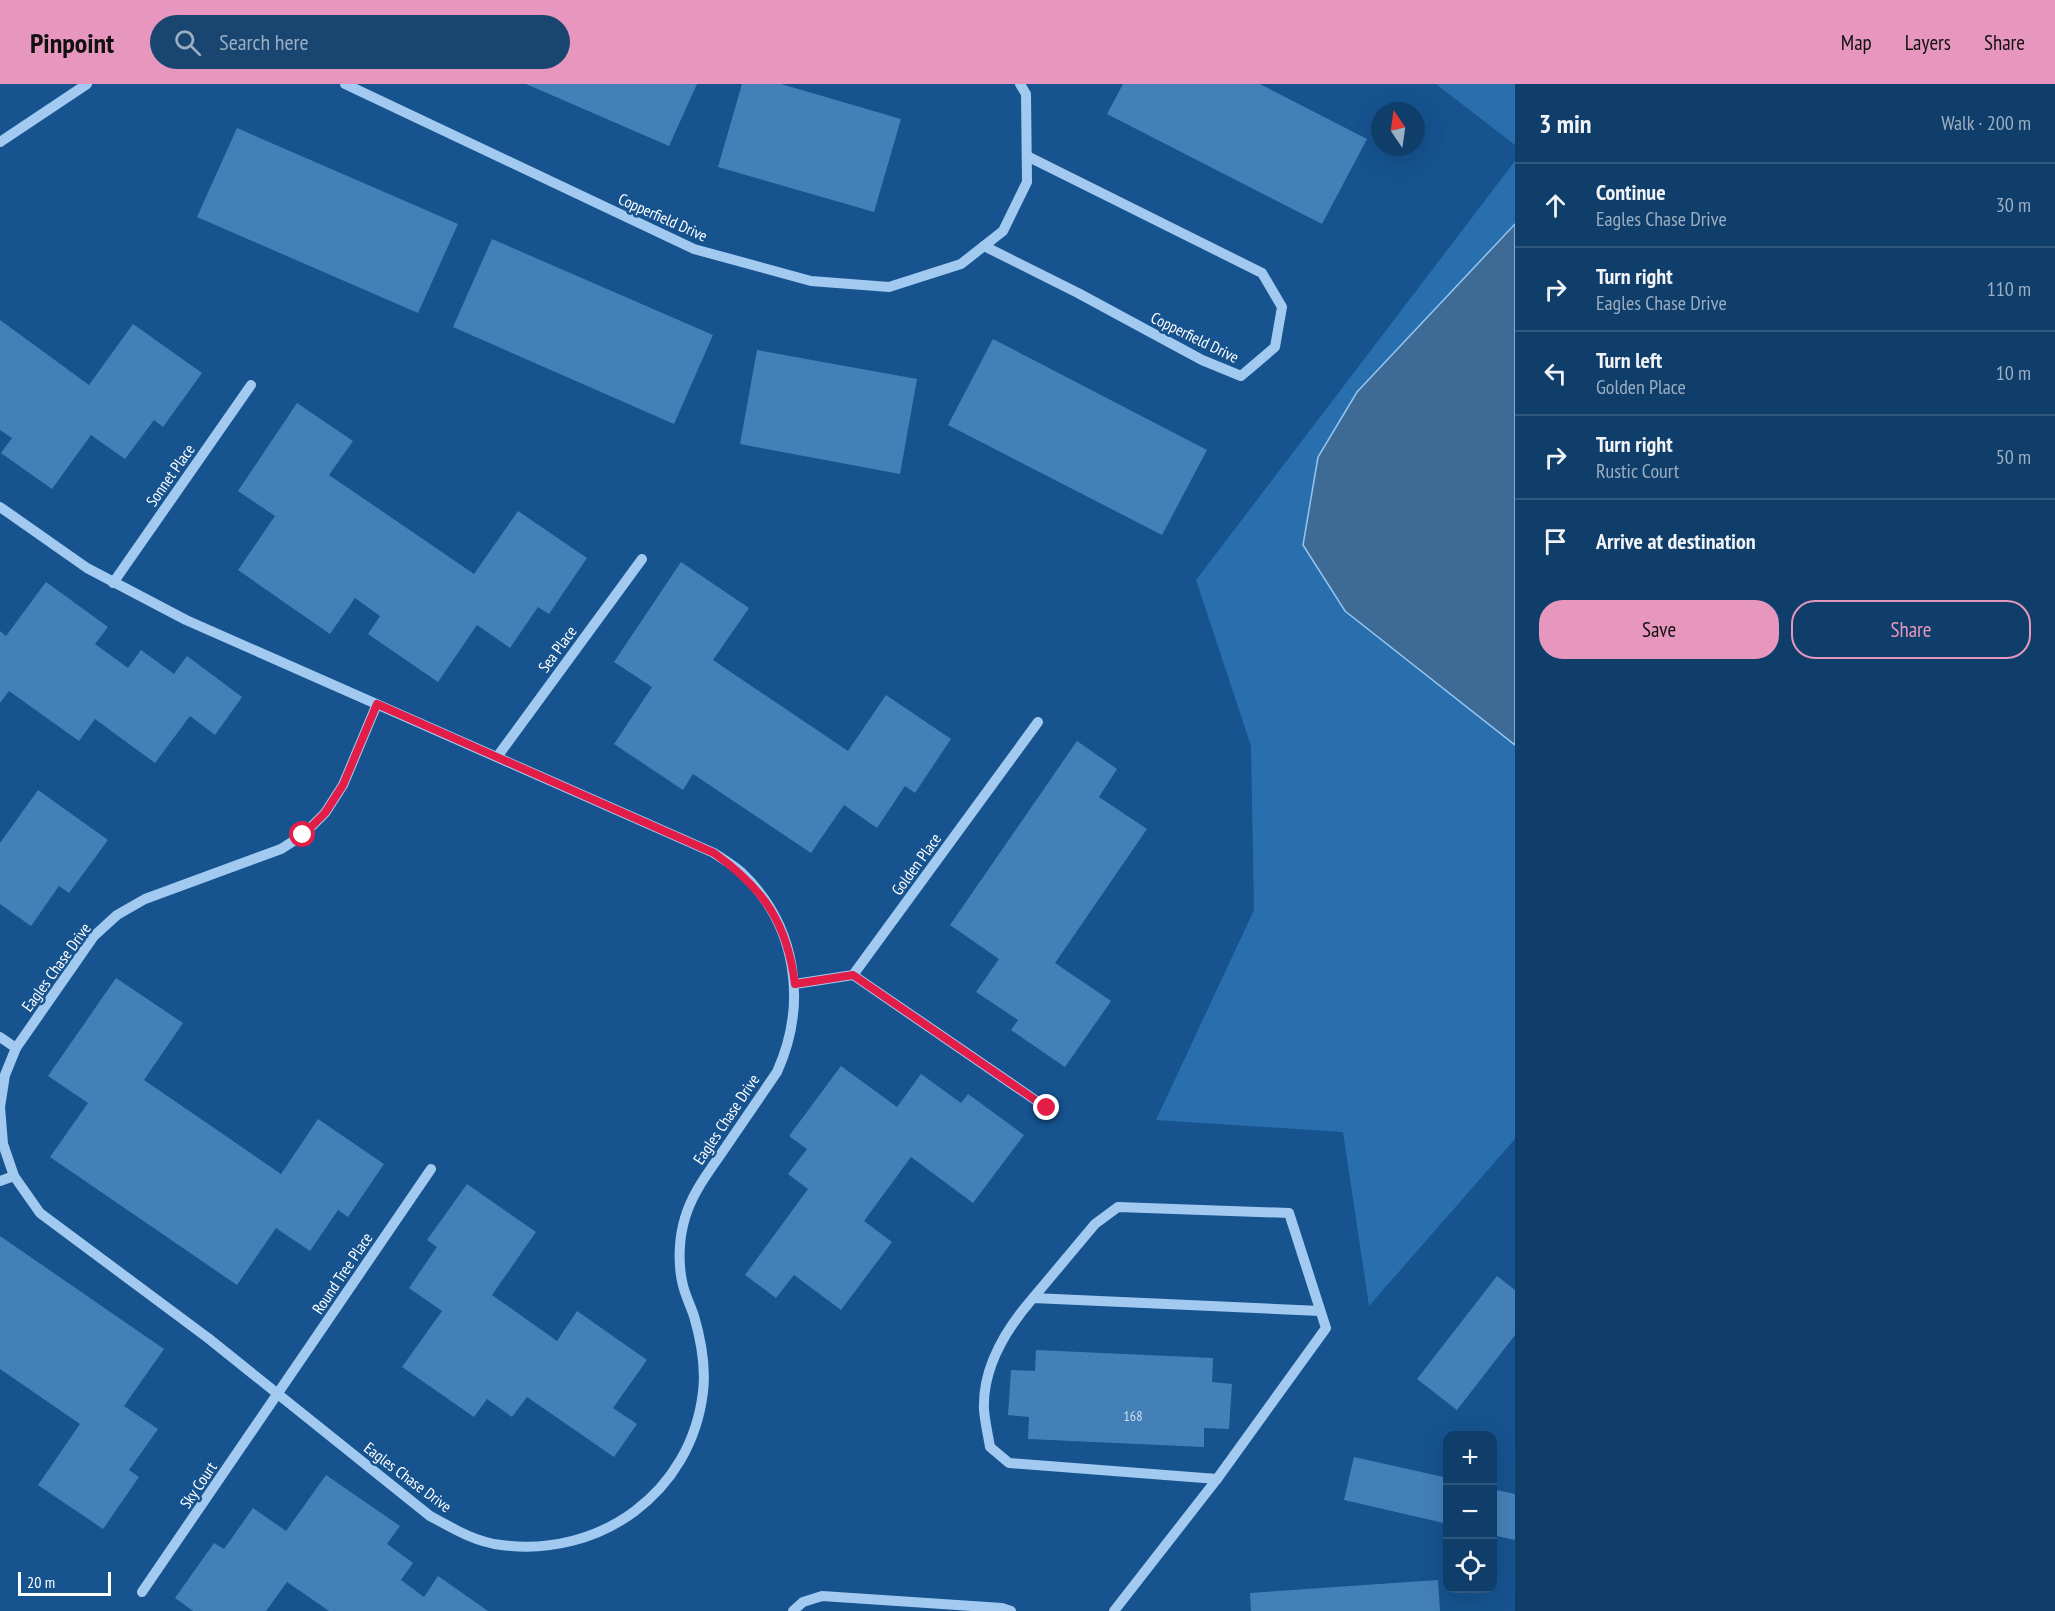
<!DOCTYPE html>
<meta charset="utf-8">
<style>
:root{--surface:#103e6b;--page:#194571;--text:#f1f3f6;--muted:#9caec1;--line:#30577e;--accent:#e797bd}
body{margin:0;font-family:"PT Sans Narrow",sans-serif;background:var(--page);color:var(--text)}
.controls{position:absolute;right:18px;bottom:18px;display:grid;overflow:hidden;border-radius:12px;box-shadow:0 6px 24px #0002}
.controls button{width:54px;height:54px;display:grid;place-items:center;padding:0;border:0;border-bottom:2px solid var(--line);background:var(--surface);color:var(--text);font:30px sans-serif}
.compass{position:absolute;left:1371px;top:18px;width:54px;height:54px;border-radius:50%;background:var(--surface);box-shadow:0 6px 24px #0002;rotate:347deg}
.scale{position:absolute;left:18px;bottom:15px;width:93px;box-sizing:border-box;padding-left:6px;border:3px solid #fff;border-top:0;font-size:16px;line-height:21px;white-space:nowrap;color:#fff;-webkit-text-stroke:4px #16538f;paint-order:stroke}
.stop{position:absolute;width:18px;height:18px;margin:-14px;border:4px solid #e11d48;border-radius:50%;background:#fff}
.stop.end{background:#e11d48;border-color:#fff;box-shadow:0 2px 6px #0008}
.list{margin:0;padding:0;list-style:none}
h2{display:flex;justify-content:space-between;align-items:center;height:78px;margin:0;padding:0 24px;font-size:26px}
h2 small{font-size:20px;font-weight:400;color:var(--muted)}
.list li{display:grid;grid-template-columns:39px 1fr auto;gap:18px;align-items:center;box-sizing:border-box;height:84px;padding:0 24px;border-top:2px solid var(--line)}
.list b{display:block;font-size:22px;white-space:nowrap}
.list p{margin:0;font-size:20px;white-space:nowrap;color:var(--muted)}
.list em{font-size:20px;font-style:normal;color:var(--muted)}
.actions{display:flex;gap:12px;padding:18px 24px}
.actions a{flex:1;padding:14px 0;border:2px solid var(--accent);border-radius:24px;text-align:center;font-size:21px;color:var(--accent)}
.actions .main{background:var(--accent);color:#111}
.icon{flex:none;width:33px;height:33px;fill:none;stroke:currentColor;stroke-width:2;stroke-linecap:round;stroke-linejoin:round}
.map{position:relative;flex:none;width:1515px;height:1527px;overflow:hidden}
header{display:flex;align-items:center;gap:36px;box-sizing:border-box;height:84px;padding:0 30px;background:var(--accent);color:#111}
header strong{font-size:28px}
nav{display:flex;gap:33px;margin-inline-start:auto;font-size:21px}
.search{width:420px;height:54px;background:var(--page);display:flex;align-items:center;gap:15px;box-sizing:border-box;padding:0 21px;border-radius:33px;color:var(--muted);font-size:22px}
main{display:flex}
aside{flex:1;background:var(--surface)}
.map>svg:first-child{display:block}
.green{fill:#296ead}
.water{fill:#3e6a96;stroke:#95c6f2;stroke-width:1.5}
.building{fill:#4480b8}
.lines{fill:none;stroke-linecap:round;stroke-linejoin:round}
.minor{stroke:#a2caf0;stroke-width:10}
.route{stroke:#e11d48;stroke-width:8}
.labels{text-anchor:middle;stroke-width:5;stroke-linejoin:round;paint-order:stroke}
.number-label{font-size:14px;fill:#d0dfed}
.street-label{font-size:16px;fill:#fff;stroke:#16538f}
</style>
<header>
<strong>Pinpoint</strong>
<div class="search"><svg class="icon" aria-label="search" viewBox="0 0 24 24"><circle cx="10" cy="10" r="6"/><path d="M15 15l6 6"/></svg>Search here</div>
<nav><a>Map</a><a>Layers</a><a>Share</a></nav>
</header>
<main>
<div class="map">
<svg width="1515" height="1527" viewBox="0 0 1515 1527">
<rect width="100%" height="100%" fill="#16538f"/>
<g class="green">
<polygon points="1436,0 1515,0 1515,61"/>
<polygon points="1515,77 1515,1055 1369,1222 1343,1048 1156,1036 1254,826 1251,662 1196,496"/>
</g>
<polygon class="water" points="1515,140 1515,661 1345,527 1303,461 1318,373 1357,308"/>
<g class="building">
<polygon points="526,0 697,0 669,62"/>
<polygon points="742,0 781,0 901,35 874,128 718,83"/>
<polygon points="1123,0 1260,0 1367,55 1322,140 1107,30"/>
<polygon points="237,44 458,140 418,229 197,133"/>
<polygon points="492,155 713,251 674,340 453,243"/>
<polygon points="0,236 89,301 133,240 202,289 163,343 154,336 125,375 91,351 52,405 1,369 12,354 0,346"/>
<polygon points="993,255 1207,366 1162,451 948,341"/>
<polygon points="757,266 917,295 900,390 740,360"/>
<polygon points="297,319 353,357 329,391 474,490 518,427 587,474 549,530 538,523 510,564 477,541 438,598 368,550 380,532 355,514 330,550 238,486 275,432 238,407"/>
<polygon points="681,478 749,524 713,576 848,667 886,611 951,655 915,709 905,702 877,744 844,721 811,769 693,690 683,706 614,660 652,603 614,578"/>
<polygon points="46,498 108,543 95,560 128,584 141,566 174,590 187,572 242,613 215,651 190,632 155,679 95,635 79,657 9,607 0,619 0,547 6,552"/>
<polygon points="1077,657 1117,685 1099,713 1147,745 1055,879 1111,917 1065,983 1011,946 1018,936 976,908 999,875 950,841"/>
<polygon points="38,706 108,756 69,809 59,802 31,842 0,820 0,759"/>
<polygon points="116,894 183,939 144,996 281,1090 318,1035 384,1080 348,1133 338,1126 310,1167 276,1144 237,1201 50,1073 88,1019 48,992"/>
<polygon points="841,982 897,1023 921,990 961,1019 968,1010 1024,1051 973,1119 911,1073 864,1137 892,1158 841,1226 794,1191 776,1214 745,1191 808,1105 788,1090 807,1065 789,1052"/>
<polygon points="467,1100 536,1148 492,1211 557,1257 577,1227 647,1276 613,1324 637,1340 614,1373 527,1313 512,1333 487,1315 474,1333 402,1283 442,1227 409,1204 437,1163 427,1156"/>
<polygon points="0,1152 164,1265 124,1322 158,1345 129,1386 139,1393 103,1445 38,1401 80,1340 0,1285"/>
<polygon points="1497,1192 1515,1206 1515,1251 1457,1326 1417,1295"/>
<polygon points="1036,1266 1213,1274 1212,1298 1232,1300 1229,1345 1204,1344 1204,1363 1028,1355 1029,1333 1008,1331 1011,1286 1035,1287"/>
<polygon points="1354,1373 1448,1394 1448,1440 1344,1416"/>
<polygon points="326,1391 400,1442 387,1460 413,1479 401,1496 424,1513 438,1492 488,1527 329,1527 287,1498 266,1527 193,1527 175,1514 214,1459 224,1465 253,1424 286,1447"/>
<polygon points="1492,1405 1515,1410 1515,1456 1492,1451"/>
<polygon points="1438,1496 1440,1527 1251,1527 1250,1509"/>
</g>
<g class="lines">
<g class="minor">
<polyline points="345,0 694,165 811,197 889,203 961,180 1003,147 1027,98 1026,10 1020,0"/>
<polyline points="0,58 87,0"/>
<polyline points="984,162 1078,209 1202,276 1241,292 1275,263 1282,223 1262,189 1027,72"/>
<path d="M0,423L87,484L186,536L714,769C723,775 733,781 741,788C797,841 808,919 777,988C759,1014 741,1041 723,1067C708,1089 692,1109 685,1134C679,1153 678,1178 682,1197C684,1209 690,1220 694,1232C701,1256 706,1283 703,1308C691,1409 600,1474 501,1461C475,1458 452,1444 430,1432L208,1254L40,1129L14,1092L3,1060L0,1023L5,991L16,964L94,852L117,831L145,815L281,765L303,751L325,729L343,701L377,620"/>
<polyline points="113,499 251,301"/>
<polyline points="497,673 642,475"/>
<polyline points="853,891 1047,1024"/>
<polyline points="795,900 853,891 1038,638"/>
<polyline points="0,953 16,964"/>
<polyline points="0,1097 14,1092"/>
<polyline points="1033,1214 1095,1140 1118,1123 1289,1129 1326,1244 1217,1395 1114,1527"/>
<path d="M1217,1395L1009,1379L990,1363C988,1351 985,1338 984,1326C982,1283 1006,1245 1033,1214L1320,1227"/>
<polyline points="142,1508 431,1085"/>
<polyline points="793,1527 803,1518 822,1512 1002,1524 1011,1527"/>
</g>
</g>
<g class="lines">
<path class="route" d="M303,751L325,729L343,701L377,620L714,769C764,805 787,839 795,900L853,891L1047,1024"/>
</g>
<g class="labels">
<g class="number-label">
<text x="1133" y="1337">168</text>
</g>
<g class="street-label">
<text transform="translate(663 133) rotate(24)" y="6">Copperfield Drive</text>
<text transform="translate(1195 253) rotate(26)" y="6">Copperfield Drive</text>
<text transform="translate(170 391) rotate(-55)" y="6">Sonnet Place</text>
<text transform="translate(557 565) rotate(-54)" y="6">Sea Place</text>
<text transform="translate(916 780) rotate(-54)" y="6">Golden Place</text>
<text transform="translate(56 883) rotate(-54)" y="6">Eagles Chase Drive</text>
<text transform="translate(726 1035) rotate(-56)" y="6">Eagles Chase Drive</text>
<text transform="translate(342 1189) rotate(-56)" y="6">Round Tree Place</text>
<text transform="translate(408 1393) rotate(37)" y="6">Eagles Chase Drive</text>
<text transform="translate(198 1401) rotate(-56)" y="6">Sky Court</text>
</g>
</g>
</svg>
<div class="controls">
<button>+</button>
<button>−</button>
<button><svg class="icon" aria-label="locate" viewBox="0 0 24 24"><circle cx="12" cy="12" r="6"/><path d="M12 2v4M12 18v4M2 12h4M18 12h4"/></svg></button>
</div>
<svg class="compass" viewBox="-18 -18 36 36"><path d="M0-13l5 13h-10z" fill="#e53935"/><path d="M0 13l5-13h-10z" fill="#9caec1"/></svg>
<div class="scale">20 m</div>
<div class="stop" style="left:303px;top:751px"></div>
<div class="stop end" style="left:1047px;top:1024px"></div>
</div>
<aside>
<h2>3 min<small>Walk · 200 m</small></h2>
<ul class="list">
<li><svg class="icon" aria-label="ahead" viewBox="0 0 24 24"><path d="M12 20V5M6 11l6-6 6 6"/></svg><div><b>Continue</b><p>Eagles Chase Drive</p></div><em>30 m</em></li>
<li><svg class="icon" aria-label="right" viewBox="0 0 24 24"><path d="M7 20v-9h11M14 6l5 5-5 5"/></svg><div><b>Turn right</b><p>Eagles Chase Drive</p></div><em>110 m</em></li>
<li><svg class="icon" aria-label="left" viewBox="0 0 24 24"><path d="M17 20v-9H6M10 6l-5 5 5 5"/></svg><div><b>Turn left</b><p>Golden Place</p></div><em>10 m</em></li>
<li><svg class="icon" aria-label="right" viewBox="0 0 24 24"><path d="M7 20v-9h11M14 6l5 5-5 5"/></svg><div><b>Turn right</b><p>Rustic Court</p></div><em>50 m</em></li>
<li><svg class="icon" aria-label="arrive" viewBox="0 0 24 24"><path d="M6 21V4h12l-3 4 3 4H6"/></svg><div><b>Arrive at destination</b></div></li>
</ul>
<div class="actions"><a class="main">Save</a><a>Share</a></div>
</aside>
</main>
